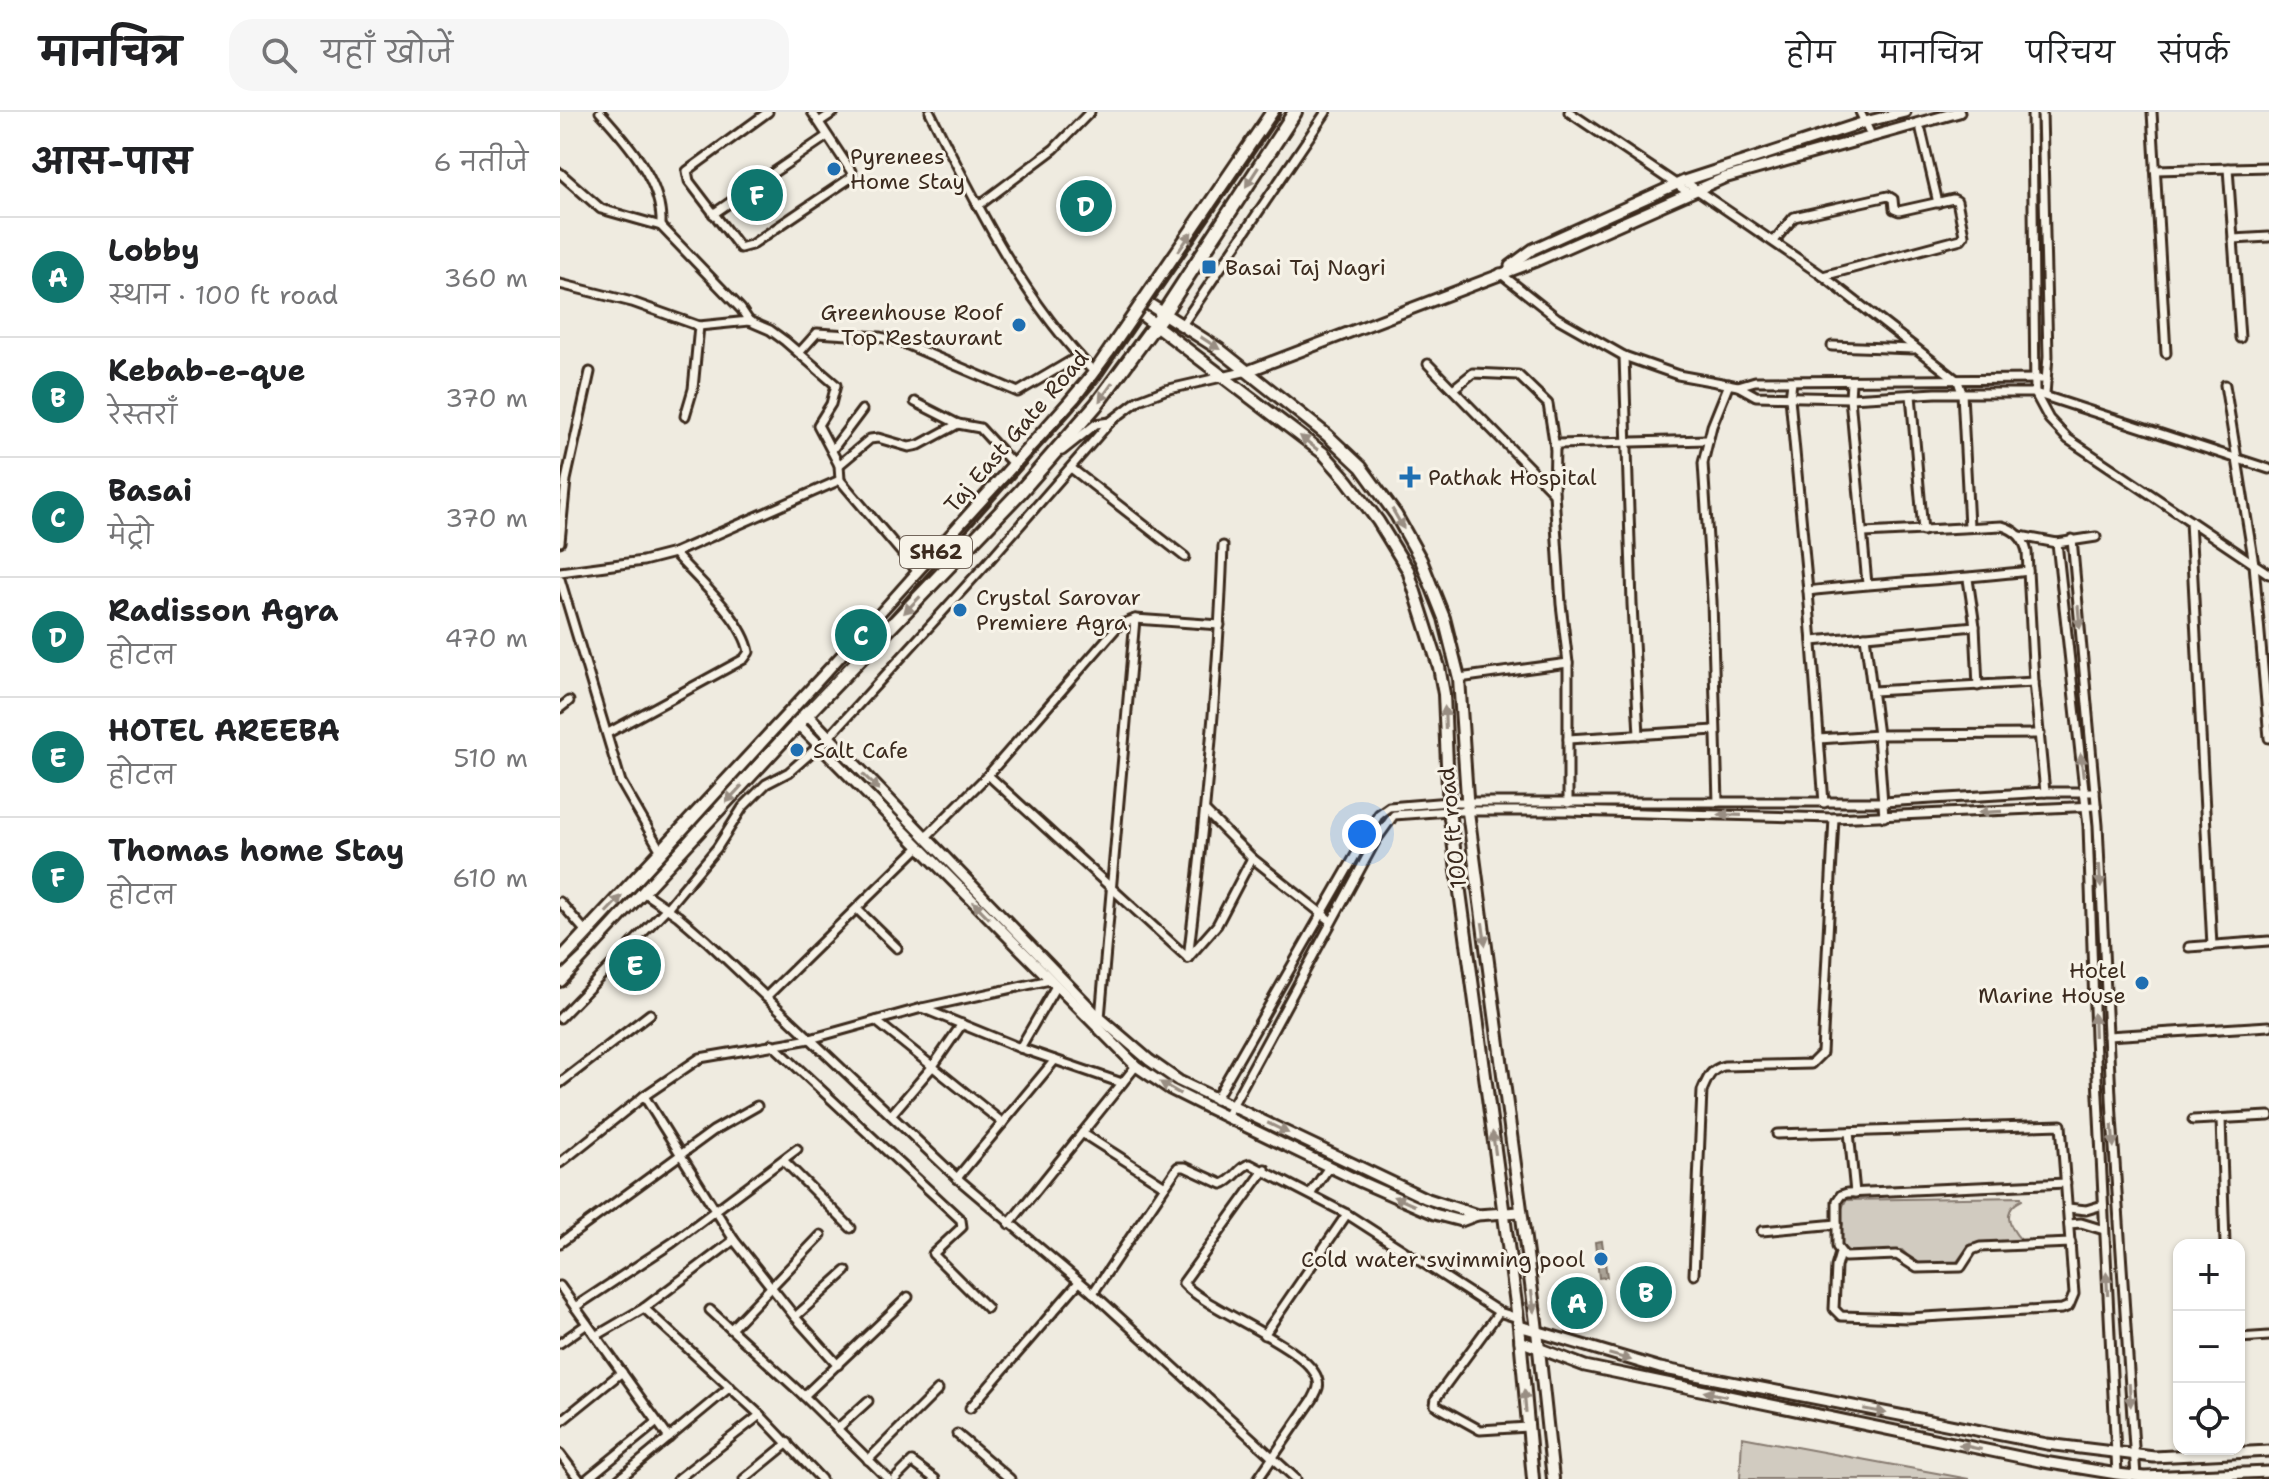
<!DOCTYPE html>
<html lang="hi">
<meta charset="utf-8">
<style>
:root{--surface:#fff;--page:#f6f6f6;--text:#202124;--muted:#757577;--line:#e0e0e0;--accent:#0f766e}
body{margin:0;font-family:"Shantell Sans","Playpen Sans Deva",sans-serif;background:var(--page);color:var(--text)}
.controls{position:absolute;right:24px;bottom:24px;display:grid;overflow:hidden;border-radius:16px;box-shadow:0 2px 6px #0004}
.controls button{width:72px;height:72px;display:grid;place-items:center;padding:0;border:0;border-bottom:2px solid var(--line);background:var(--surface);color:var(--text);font:40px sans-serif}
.you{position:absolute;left:802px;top:722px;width:28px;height:28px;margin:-20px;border:6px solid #fff;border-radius:50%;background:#1a73e8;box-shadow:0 0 0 12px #1a73e833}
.badge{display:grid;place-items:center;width:52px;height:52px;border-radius:50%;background:var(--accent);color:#fff;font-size:26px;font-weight:700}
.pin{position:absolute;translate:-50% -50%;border:4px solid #fff;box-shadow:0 2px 8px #0006}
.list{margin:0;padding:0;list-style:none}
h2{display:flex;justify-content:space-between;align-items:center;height:104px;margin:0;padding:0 32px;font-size:34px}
h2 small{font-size:26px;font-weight:400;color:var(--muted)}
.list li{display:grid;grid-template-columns:52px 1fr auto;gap:24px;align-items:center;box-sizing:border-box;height:120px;padding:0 32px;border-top:2px solid var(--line)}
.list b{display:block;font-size:30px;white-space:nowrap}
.list p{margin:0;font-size:26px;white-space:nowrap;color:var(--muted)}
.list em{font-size:26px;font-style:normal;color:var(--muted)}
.icon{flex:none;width:44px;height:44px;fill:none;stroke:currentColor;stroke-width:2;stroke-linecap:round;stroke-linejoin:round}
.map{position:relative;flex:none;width:1709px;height:1367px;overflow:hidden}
header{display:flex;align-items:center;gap:48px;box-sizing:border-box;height:112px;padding:0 40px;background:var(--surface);border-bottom:2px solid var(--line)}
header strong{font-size:38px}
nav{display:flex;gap:44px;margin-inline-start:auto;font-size:28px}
.search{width:560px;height:72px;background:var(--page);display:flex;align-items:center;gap:20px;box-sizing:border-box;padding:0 28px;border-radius:24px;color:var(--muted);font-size:30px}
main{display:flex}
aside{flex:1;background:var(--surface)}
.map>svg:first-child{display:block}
.green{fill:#d1cbc0;stroke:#867a6f;stroke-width:2}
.water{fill:#aaa296;stroke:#7e7266;stroke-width:2}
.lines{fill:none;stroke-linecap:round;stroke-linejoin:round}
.minor-casing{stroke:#3b2a1e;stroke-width:13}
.tertiary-casing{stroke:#3b2a1e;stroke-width:15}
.secondary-casing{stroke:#3b2a1e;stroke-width:16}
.primary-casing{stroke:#3b2a1e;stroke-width:18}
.minor{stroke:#f7f3e8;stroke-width:7}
.tertiary{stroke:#f7f3e8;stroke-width:9}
.secondary{stroke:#f7f3e8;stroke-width:10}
.primary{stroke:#f7f3e8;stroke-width:12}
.rail{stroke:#3b2a1e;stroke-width:3}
.oneway{fill:#998e83}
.poi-dot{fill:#1f6fb2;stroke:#f7f3e8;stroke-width:3}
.labels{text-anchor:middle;stroke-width:6;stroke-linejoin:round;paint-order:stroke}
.shield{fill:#f7f3e8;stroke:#73665b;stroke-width:2}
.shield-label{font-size:20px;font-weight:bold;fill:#3b2a1e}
.poi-label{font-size:22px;fill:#3b2a1e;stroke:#f7f3e8;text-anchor:start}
.street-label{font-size:22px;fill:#3b2a1e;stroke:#f7f3e8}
</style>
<header>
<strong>मानचित्र</strong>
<div class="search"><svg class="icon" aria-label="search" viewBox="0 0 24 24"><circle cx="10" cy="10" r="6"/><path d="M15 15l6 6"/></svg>यहाँ खोजें</div>
<nav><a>होम</a><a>मानचित्र</a><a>परिचय</a><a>संपर्क</a></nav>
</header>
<main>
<aside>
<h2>आस-पास<small>6 नतीजे</small></h2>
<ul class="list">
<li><span class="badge">A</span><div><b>Lobby</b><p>स्थान · 100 ft road</p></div><em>360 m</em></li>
<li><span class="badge">B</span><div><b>Kebab-e-que</b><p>रेस्तराँ</p></div><em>370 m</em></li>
<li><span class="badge">C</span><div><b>Basai</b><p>मेट्रो</p></div><em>370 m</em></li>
<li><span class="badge">D</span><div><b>Radisson Agra</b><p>होटल</p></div><em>470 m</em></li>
<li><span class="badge">E</span><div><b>HOTEL AREEBA</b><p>होटल</p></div><em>510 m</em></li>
<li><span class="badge">F</span><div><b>Thomas home Stay</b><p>होटल</p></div><em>610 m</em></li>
</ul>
</aside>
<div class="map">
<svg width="1709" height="1367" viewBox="0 0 1709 1367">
<rect width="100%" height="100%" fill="#efebe0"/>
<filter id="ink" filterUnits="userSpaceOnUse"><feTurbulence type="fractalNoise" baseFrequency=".0125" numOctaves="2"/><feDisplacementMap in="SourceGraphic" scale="16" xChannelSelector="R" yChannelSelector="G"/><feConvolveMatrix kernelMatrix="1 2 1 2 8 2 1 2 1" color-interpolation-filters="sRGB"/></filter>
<g filter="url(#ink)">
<g class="green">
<path d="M1461,1085L1462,1088C1441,1098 1449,1115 1461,1128L1410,1132L1396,1151H1355L1342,1138L1290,1140L1281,1133V1098L1286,1088Z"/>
<polygon points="1182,1325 1409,1367 1180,1367"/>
</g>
<polygon class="water" points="1042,1129 1047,1165 1039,1166 1035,1130"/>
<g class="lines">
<defs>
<g id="minor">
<path d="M40,0C68,31 103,70 101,114"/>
<polyline points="208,0 127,59 129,69 180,136 191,133 292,65 291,59 252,0"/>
<path d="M370,0C416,92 462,187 535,261"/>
<polyline points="1009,0 1129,81"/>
<polyline points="1300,0 1311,23"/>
<polyline points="1472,0 1475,281 1489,307 1508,327 1709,462"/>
<polyline points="1482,0 1488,244 1485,283"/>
<polyline points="1592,0 1606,241"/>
<polyline points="259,10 274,0"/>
<polyline points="1361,18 1378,91"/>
<polyline points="1668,56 1680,226"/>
<polyline points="1595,58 1709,55"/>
<polyline points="0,61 41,97 101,114 181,197 189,209"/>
<polyline points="1124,69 1263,164 1398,269 1402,281 1409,414"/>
<polyline points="418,94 494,37 530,0"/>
<polyline points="153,102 267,24"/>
<polyline points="1673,127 1709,125"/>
<polyline points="1214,129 1234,105 1328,84 1333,87 1334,97 1339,99 1393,87 1397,89 1404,123 1401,127 1263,164"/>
<polyline points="940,161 997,206 1064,244 1118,263 1178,274 1196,284 1290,286 1376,281 1475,281 1709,357"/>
<polyline points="0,172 72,190 139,214 189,209 210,218 225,229 276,273 271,292 258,313 279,353 280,368 358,460"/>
<polyline points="622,213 766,0"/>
<polyline points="1272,234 1353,237"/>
<polyline points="239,241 257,221 320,225 341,230 458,280 519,244"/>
<polyline points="1064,244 1072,492 1079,623"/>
<polyline points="868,252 994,381"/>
<polyline points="1232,270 1230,286 1248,479 1264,691"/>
<polyline points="1291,270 1290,286 1307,472"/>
<polyline points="1665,273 1694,452 1709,626"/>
<polyline points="1178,274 1195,269 1487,267"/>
<polyline points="893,277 913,261 958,263 988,292 995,336"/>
<polyline points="1351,283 1363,419"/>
<polyline points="355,290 398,312 420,316 454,353"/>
<polyline points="125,304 133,277 139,214"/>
<polyline points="272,338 302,298"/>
<polyline points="502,339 536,312 550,310"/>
<polyline points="279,353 310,327 318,326 349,335 359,333 398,312"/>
<polyline points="511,356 625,445"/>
<polyline points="1630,409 1652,834"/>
<path d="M1304,421L1442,414C1456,418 1464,426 1467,440L1474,570L1485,680"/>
<polyline points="1460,424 1497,431 1536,425"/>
<polyline points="1512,427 1538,713 1552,1005 1576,1365"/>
<polyline points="0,430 6,368 30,260"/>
<polyline points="1497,431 1528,714 1535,925 1557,1362"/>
<polyline points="0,460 83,449 114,441 280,368"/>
<polyline points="0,467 61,670 102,741"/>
<polyline points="1408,467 1415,514 1418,574"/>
<path d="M1248,479C1321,470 1395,468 1468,459"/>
<polyline points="1305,524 1318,623 1324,705"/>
<polyline points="1252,529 1415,514"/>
<polyline points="899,566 1008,551"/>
<polyline points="1313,579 1474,570"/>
<polyline points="0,596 9,589"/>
<path d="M48,621L184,547L189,540C183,507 137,467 114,441"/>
<polyline points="1008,627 1155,618"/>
<polyline points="1259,627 1318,623 1480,622"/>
<polyline points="428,663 628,846"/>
<polyline points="1158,690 1152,489 1143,351 1152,314 1169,272"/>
<polyline points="1008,691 1008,551 1001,492 994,381 995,336 998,332 1147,328"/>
<polyline points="646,700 692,746 771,809"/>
<polyline points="367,724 428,663 559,513 575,507 660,513"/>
<polyline points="83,780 118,804 147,829 397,1066 533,1181 736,1367"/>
<polyline points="0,790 27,821"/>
<polyline points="298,798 337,836"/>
<polyline points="1629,835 1709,829"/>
<path d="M628,846C645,709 658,572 663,434"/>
<polyline points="628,846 657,813 692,746"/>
<polyline points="206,885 359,735"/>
<polyline points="362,896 460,936 562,971"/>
<polyline points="0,906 107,796 157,736 183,695 206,672 229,660 269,625 427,451 550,310 579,288 605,278 688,259"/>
<polyline points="540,906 575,507"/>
<polyline points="316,909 443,1011"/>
<polyline points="1548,924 1709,914"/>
<polyline points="212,932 401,1108 402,1115 373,1142 427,1196"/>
<polyline points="460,936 496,874"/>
<polyline points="0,971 90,902"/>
<polyline points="84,984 174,1128 235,1205 278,1253"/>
<polyline points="655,988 819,702 829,695 889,690 1323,690 1485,680 1535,680"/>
<polyline points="331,1003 373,954 402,912"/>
<polyline points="666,1005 816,728 834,703 889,699 1008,699 1274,706 1536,694"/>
<polyline points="1661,1007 1665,1133"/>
<polyline points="1633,1008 1709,1004"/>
<polyline points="1289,1020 1295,1081"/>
<polyline points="522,1021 605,1074"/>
<polyline points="1217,1022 1501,1013 1514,1182 1509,1194 1502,1197 1348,1206 1281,1204 1274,1197 1276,1155 1280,1141"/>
<polyline points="223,1048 291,1116"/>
<polyline points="0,1051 84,984 140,946 250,927 362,896 490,868"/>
<polyline points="397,1066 495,948"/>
<polyline points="1506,1071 1287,1081 1281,1083 1277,1089 1277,1135 1285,1145 1337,1143 1357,1156 1401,1155 1412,1138 1420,1135 1511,1131"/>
<polyline points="751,1081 769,1055"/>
<polyline points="1508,1096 1526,1098 1543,1093"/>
<polyline points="787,1102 939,1200 958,1206"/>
<polyline points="449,1112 576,954"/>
<polyline points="1509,1112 1521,1111 1544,1118"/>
<polyline points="1202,1119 1277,1112"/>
<polyline points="0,1131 153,1019 197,994"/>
<path d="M1134,1163L1142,979C1148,965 1150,958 1164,954L1251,952L1262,941L1274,706"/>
<polyline points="0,1174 109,1326"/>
<path d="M533,1181L618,1055H625L662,1072C674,1069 679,1054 690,1052L787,1102L704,1223"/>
<polyline points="15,1195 112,1131 237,1037"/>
<polyline points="84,1196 200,1303 261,1367"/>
<polyline points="150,1198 244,1284 328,1367"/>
<polyline points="939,1200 876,1286 875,1293 920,1318 968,1315"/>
<polyline points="235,1205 286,1159"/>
<polyline points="171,1217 261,1123"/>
<polyline points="36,1224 84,1196 174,1128"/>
<polyline points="1679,1226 1709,1224"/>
<polyline points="0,1231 27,1212"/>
<polyline points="244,1284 348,1185"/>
<polyline points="410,1296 519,1170"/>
<polyline points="0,1310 62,1260"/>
<polyline points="277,1317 308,1289"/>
<polyline points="397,1322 450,1367"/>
<polyline points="0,1342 19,1367"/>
<polyline points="308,1348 378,1278"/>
<polyline points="27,1367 97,1310"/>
<polyline points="59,1367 170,1275"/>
<polyline points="118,1367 200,1303"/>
<polyline points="184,1367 228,1331"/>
<polyline points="335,1367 352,1350 375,1367"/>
<path d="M698,1367L753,1287C756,1280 760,1276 758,1269C751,1235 647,1199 623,1171L705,1057"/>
</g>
<g id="tertiary">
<polyline points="950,154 973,137 1124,69 1305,10 1345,0"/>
<polyline points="688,259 976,149 1164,66 1399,0"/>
<polyline points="243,598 540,906 589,948 619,969 865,1086 917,1103"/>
<polyline points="234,608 576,954 610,977 650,997 801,1070 874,1102 901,1109 917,1103 960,1100"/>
<polyline points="959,1214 1100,1256 1487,1332 1594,1345 1709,1339"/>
<polyline points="960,1229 1025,1254 1484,1350 1557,1362 1584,1365 1709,1360"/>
</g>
<g id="secondary">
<polyline points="584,189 659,237 767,323 801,355 836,403 861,448 884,506 899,566 908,700 976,1210 993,1367"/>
<polyline points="577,199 763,341 787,368 818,409 848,458 879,555 884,582 889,699 959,1214 973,1367"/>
</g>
<g id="primary">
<polyline points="0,849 322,502 508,293 535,261 713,0"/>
<polyline points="0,868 247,602 460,380 536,293 603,202 735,0"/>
</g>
</defs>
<use href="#minor" class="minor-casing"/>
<use href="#tertiary" class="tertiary-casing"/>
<use href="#secondary" class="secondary-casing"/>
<use href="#primary" class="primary-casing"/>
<use href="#minor" class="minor"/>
<use href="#tertiary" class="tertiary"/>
<use href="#secondary" class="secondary"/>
<use href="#primary" class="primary"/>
<polyline class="rail" points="0,859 19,841 520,289 553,245 720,0"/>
</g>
<defs><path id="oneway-solid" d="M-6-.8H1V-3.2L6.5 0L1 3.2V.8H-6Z" transform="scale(2)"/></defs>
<g class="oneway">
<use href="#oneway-solid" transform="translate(692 65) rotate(123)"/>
<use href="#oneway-solid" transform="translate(625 130) rotate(-55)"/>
<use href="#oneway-solid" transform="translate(650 231) rotate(33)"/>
<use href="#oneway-solid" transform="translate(546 280) rotate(126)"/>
<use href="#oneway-solid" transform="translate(749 331) rotate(-142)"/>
<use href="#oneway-solid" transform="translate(838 407) rotate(60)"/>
<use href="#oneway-solid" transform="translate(352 493) rotate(134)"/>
<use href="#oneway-solid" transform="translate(1519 505) rotate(85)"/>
<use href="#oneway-solid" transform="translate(885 606) rotate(-92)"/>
<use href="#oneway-solid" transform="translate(1522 653) rotate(-96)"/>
<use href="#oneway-solid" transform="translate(311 670) rotate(44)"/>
<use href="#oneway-solid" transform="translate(174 682) rotate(133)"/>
<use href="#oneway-solid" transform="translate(1430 700) rotate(177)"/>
<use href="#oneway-solid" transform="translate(1170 703) rotate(-178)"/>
<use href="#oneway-solid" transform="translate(1540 764) rotate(87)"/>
<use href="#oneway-solid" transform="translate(54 792) rotate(-47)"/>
<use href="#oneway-solid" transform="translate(421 798) rotate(-134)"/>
<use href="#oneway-solid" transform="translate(924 822) rotate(82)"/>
<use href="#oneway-solid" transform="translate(1534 913) rotate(-92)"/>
<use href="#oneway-solid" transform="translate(610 976) rotate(-150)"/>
<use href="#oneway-solid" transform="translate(718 1016) rotate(26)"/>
<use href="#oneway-solid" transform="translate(1553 1024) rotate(86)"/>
<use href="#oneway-solid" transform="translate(934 1031) rotate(-98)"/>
<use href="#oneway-solid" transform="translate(844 1089) rotate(-157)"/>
<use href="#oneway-solid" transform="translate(1547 1172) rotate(-93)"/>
<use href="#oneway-solid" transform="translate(973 1190) rotate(82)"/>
<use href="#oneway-solid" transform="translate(1060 1245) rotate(16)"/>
<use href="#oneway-solid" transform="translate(1155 1282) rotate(-168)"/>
<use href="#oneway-solid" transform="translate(1570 1283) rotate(86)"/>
<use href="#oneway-solid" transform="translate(965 1289) rotate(-95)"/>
<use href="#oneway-solid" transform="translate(1315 1299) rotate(11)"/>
<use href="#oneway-solid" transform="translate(1410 1335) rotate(-168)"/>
</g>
</g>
<g class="poi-dot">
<circle cx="274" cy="57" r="8"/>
<rect x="641" y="147" width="16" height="16" rx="4"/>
<circle cx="459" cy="213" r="8"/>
<path d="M846 353h8v8h8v8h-8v8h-8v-8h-8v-8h8z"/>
<circle cx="400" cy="498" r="8"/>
<circle cx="237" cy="638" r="8"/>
<circle cx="1582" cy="871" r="8"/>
<circle cx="1041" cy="1147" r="8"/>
</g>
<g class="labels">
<rect class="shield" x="340" y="424" width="72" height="32" rx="6"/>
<g class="shield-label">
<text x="376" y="447">SH62</text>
</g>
<g class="poi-label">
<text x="290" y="52">Pyrenees<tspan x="290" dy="25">Home Stay</tspan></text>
<text x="665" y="163">Basai Taj Nagri</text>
<text x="443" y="208" text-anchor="end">Greenhouse Roof<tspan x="443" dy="25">Top Restaurant</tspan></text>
<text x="868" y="373">Pathak Hospital</text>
<text x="416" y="493">Crystal Sarovar<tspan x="416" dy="25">Premiere Agra</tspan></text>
<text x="253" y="646">Salt Cafe</text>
<text x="1566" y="866" text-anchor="end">Hotel<tspan x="1566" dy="25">Marine House</tspan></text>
<text x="1025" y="1155" text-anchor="end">Cold water swimming pool</text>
</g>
<g class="street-label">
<text transform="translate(456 319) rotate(-49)" y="8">Taj East Gate Road</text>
<text transform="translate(892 716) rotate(-96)" y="8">100 ft road</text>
</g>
</g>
</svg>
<div class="controls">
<button>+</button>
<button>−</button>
<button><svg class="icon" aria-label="locate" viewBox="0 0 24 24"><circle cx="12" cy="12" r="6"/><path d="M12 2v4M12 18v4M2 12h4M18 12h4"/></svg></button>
</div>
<div class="you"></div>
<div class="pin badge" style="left:1017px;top:1191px">A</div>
<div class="pin badge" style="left:1086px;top:1180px">B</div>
<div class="pin badge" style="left:301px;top:523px">C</div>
<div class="pin badge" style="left:526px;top:94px">D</div>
<div class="pin badge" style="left:75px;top:853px">E</div>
<div class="pin badge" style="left:197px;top:83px">F</div>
</div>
</main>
